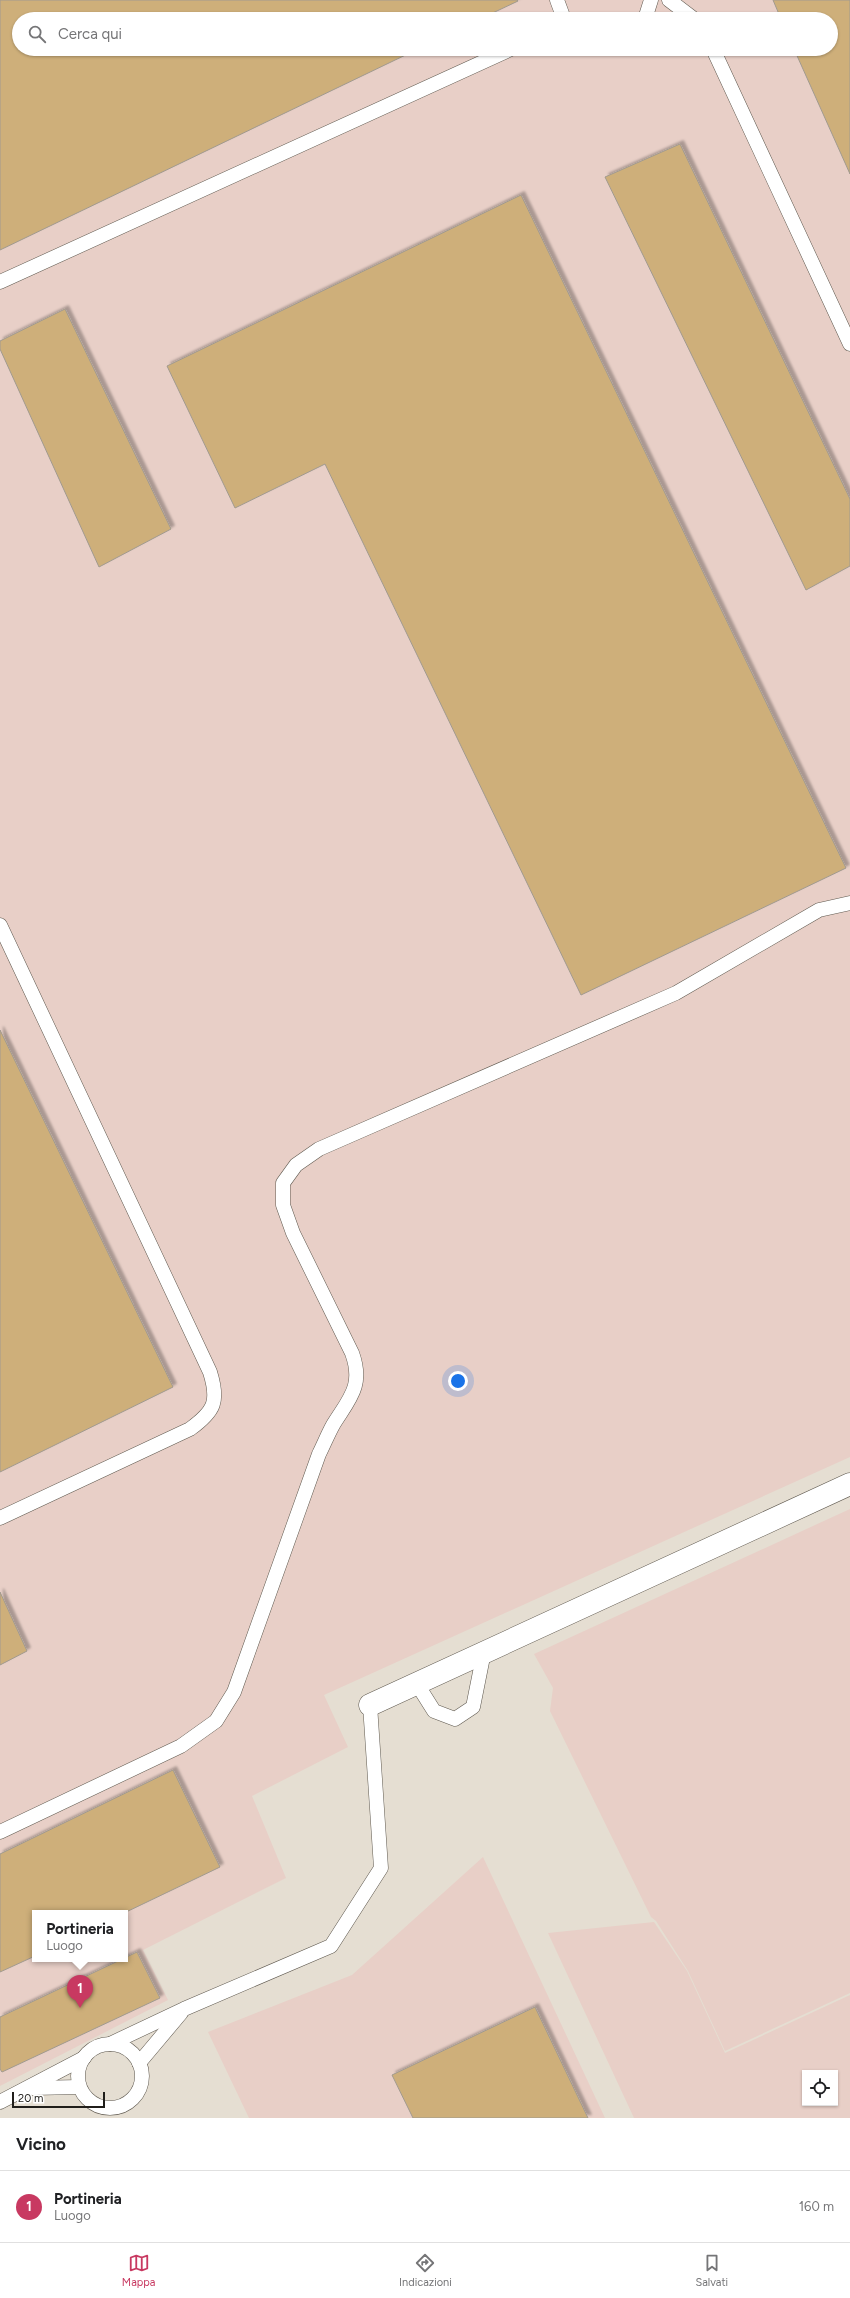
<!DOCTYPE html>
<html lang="it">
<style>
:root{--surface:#fff;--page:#f6f6f6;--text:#202124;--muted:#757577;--line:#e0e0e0;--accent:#c83961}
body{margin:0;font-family:Figtree,sans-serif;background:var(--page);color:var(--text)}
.controls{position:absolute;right:12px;bottom:12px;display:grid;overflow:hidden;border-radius:0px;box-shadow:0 1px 3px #0004}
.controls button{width:36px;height:36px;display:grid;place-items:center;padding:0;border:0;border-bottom:1px solid var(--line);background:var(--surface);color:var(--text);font:20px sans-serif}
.scale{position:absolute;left:12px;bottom:10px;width:93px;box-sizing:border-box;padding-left:4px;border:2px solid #201e1a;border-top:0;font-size:11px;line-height:14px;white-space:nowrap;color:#201e1a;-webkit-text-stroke:3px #fff;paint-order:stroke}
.you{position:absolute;left:458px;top:1381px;width:14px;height:14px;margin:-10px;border:3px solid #fff;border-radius:50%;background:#1a73e8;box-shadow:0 0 0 6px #1a73e833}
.badge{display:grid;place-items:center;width:26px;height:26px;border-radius:50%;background:var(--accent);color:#fff;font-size:13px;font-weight:700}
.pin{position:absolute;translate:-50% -33px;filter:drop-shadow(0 1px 2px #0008)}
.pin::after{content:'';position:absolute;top:21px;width:14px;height:12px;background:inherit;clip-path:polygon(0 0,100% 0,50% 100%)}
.popup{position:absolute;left:32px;top:1910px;width:96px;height:52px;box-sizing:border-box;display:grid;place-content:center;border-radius:0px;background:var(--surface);filter:drop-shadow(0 1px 3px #0005);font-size:13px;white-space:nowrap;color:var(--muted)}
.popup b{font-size:15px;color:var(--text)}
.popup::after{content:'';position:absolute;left:50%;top:100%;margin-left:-8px;border:8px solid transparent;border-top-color:var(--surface)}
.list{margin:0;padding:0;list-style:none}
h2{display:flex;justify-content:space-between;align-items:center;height:52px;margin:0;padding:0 16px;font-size:17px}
h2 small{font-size:13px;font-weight:400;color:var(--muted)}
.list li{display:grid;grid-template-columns:26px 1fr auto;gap:12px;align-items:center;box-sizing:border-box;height:72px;padding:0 16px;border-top:1px solid var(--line)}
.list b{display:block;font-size:15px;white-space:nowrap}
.list p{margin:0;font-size:13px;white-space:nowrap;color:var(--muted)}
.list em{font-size:13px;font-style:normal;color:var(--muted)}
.icon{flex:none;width:22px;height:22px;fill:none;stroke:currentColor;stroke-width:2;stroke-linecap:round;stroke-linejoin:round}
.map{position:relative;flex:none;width:850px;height:2118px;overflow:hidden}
.search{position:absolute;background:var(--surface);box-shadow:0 1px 3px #0004;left:12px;right:12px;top:12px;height:44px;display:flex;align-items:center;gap:10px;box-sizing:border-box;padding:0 14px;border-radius:22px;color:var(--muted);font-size:15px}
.sheet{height:124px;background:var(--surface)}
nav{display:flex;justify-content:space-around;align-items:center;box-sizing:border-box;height:56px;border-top:1px solid var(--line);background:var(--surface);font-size:11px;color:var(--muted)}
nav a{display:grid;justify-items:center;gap:2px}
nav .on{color:var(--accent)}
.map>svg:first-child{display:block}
.industrial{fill:#e8cfc7;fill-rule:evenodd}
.building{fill:#ceaf7a;stroke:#a19a8f;filter:url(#shadow)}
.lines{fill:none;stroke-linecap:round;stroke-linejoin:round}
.service-casing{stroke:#5f594f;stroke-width:15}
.minor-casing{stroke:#5f594f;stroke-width:23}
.service{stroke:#fff;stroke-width:14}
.minor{stroke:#fff;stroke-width:22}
</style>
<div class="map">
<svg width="850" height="2118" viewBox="0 0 850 2118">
<defs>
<filter id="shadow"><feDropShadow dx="3.5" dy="-3.5" stdDeviation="1" flood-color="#0004"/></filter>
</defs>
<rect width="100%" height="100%" fill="#e5ded2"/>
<g class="industrial">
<path d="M0,0H850V1457L324,1695L348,1747L252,1796L286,1878L143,1950L168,2000L0,2086ZM19,19H831V49H19ZM35,1913H125V1959H35Z"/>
<polygon points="850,1509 850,1993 725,2051 688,1971 656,1921 651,1917 550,1711 553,1688 534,1654"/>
<polygon points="483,1857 605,2118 249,2118 208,2032 352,1975"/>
<path d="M654,1922L687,1971L725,2053L850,1995V2118H634L548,1933ZM805,2073H835V2103H805Z"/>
</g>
<g class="building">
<polygon points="0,0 517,0 518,1 480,19 19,19 19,49 418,49 0,250"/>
<polygon points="773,0 850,0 850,174 794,49 831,49 831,19 781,19"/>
<polygon points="680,144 850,499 850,566 806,590 605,177"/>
<polygon points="521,195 846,868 581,995 325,464 235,508 167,366"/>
<polygon points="65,309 171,529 99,567 0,349 0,341"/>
<polygon points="0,1030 173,1387 0,1472"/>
<polygon points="0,1592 27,1651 0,1665"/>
<polygon points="173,1770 220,1867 124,1913 35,1913 35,1956 0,1972 0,1854"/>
<polygon points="137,1952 160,1998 2,2072 0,2069 0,2017"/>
<polygon points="535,2007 588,2118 413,2118 392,2075"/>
</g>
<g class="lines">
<defs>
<g id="service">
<polyline points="557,0 564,19"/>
<polyline points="669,0 694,19"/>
<polyline points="645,19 651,0"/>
<polyline points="713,49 850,344"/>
<polyline points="0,282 511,49"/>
<path d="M0,925L210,1372C219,1401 215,1411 190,1429L0,1518"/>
<polyline points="417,1684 434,1711 455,1719 473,1707 484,1652"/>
<path d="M0,1832L181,1746L216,1721L234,1692L319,1454C324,1444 328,1434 333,1425C349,1399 364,1386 352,1353L293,1233L283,1205V1183L296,1165L319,1149L676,993L819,910L850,903"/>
<circle cx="110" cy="2076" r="32"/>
<polyline points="110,2044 184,2009 331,1946 381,1868 370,1705"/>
<polyline points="139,2063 181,2013"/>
<polyline points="32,2088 79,2087"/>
<polyline points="0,2102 84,2058"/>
</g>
<polyline id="minor" points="370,1705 850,1484"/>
</defs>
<use href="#service" class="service-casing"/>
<use href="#minor" class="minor-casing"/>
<use href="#service" class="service"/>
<use href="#minor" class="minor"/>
</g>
</svg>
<div class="controls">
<button><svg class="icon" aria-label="locate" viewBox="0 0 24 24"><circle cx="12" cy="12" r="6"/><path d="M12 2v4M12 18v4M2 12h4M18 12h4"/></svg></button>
</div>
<div class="scale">20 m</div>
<div class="you"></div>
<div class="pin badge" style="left:80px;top:2008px">1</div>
<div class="popup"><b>Portineria</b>Luogo</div>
<div class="search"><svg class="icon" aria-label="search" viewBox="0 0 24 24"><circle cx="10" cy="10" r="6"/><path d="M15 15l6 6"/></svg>Cerca qui</div>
</div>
<section class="sheet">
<h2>Vicino<small></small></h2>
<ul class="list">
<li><span class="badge">1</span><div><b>Portineria</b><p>Luogo</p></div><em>160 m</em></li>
</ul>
</section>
<nav>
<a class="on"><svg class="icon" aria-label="map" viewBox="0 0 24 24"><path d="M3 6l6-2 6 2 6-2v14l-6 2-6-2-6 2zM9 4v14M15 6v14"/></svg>Mappa</a>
<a><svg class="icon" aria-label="directions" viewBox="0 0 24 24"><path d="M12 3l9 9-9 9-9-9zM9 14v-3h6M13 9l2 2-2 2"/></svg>Indicazioni</a>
<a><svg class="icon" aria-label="saved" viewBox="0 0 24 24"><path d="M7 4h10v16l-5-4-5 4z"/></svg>Salvati</a>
</nav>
